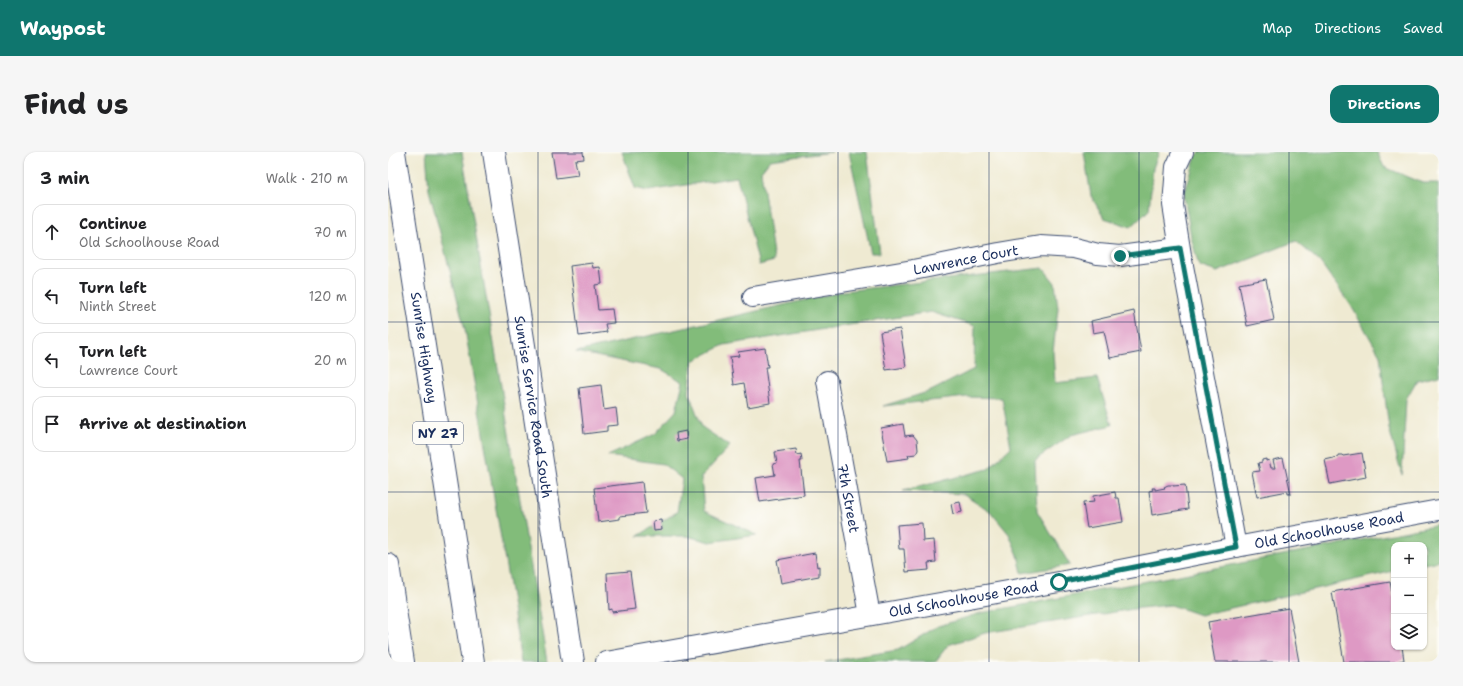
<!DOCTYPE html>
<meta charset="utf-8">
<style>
:root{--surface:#fff;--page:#f6f6f6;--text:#202124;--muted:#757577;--line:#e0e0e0;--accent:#0f766e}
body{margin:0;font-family:"Shantell Sans",sans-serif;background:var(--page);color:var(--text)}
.controls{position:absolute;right:12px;bottom:12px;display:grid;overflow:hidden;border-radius:8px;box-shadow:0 1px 3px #0004}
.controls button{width:36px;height:36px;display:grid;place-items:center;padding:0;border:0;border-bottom:1px solid var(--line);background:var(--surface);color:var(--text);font:20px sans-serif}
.stop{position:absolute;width:12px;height:12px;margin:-9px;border:3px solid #0f766e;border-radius:50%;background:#fff}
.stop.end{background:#0f766e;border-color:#fff;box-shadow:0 1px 4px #0008}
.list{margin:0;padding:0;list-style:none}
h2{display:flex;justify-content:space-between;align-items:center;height:52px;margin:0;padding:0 16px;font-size:17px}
h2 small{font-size:13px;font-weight:400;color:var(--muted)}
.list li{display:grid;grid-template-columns:26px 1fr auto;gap:12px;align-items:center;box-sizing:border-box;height:56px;margin:0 8px 8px;padding:0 8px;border:1px solid var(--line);border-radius:12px}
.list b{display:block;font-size:15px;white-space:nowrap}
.list p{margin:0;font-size:13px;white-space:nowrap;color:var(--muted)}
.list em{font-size:13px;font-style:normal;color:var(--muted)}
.icon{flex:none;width:22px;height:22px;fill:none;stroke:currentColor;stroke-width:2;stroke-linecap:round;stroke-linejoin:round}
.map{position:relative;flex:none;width:1051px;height:510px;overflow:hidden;border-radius:12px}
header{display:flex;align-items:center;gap:24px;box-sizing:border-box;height:56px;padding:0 20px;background:var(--accent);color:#fff}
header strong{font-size:19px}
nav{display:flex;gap:22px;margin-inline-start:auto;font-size:14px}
.intro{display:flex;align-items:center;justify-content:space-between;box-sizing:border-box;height:96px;padding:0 24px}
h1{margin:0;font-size:28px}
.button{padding:10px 18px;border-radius:12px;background:var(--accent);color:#fff;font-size:14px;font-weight:700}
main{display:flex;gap:24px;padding:0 24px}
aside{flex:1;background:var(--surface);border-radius:12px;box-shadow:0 1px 3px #0004}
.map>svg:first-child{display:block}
.forest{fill:#82bc7a;stroke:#4e766c}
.building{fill:#de99c4}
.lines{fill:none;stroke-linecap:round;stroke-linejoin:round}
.minor-casing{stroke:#3b4b6f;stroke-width:22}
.tertiary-casing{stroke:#3b4b6f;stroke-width:24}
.motorway-casing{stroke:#3b4b6f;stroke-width:24}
.minor{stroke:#fff;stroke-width:20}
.tertiary{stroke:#fff;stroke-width:22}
.motorway{stroke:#fff;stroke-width:22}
.route{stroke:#0f766e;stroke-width:5}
.grid{fill:none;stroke:#1b2f5e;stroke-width:1;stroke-opacity:0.55}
.labels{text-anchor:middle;stroke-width:3;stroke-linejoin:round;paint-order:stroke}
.shield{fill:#fdfcf7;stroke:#5f6c8c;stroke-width:1}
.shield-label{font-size:13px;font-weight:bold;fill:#1b2f5e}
.street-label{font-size:14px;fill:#1b2f5e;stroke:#fdfcf7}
</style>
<header>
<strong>Waypost</strong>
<nav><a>Map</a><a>Directions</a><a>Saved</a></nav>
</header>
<div class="intro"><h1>Find us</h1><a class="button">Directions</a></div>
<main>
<aside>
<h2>3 min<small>Walk · 210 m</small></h2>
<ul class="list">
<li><svg class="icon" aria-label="ahead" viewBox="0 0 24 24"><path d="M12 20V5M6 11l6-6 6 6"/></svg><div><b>Continue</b><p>Old Schoolhouse Road</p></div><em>70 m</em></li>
<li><svg class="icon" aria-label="left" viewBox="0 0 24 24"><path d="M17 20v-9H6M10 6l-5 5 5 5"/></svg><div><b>Turn left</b><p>Ninth Street</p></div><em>120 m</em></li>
<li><svg class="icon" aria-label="left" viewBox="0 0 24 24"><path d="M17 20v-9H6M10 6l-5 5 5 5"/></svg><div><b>Turn left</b><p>Lawrence Court</p></div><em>20 m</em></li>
<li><svg class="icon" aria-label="arrive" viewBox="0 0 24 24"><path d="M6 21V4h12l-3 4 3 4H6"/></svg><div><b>Arrive at destination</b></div></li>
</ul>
</aside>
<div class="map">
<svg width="1051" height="510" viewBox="0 0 1051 510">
<rect width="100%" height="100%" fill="#fdfcf7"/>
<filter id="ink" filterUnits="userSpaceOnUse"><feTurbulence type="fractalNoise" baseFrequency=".025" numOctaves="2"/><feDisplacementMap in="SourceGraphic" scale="8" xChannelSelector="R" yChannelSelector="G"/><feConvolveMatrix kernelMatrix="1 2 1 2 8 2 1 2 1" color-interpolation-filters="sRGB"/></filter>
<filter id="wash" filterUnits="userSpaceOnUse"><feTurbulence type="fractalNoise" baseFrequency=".012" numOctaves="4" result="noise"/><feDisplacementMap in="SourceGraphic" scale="16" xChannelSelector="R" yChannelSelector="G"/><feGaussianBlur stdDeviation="0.9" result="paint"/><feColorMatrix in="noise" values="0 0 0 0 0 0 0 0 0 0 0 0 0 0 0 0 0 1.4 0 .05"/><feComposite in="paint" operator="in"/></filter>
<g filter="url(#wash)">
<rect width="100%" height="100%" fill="#efead2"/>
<g class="forest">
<polygon points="38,0 74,0 159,510 133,510 124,450 77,177 41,38"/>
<polygon points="234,0 444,0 382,8 373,19 386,109 371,113 349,25 260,39 247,36"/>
<polygon points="461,0 479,0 492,101 483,101"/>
<polygon points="696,0 771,0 765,16 761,58 743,75 716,66 703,44"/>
<polygon points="812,0 989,0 996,15 1035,31 1051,31 1051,223 1029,228 1018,247 1014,323 1001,276 995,230 992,203 962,152 932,110 908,89 829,120 811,114 803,85 796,43 808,4"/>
<polygon points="655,116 667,131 670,156 665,200 667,231 709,226 724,273 683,283 647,308 649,359 682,413 634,421 630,403 621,382 602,359 576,342 515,339 600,317 623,295 614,246 579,245 495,254 543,239 586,217 587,174 543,160 336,193 305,209 301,241 314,275 342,294 313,325 316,359 369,383 322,390 299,384 250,384 289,360 294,327 275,312 220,304 267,282 288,259 295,230 273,217 188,200 278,180 456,139"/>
<polygon points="1051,373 1051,409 1036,412 1036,393 1006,393 1006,419 812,463 783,453 752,456 597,481 560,493 547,510 437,510 510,498 550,474 593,461"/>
</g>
<g id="blocks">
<g class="building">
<polygon points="164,0 195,0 196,7 187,8 190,23 168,26"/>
<polygon points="204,111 205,116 212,115 214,132 207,133 210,158 224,157 226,171 217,172 219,180 191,184 182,114"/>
<polygon points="878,127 886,168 859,174 851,132"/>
<polygon points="746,159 753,200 722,206 716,179 705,181 703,169"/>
<polygon points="512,177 518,215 498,218 492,180"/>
<polygon points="377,196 380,215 377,215 382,251 360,255 356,231 346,233 342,205 351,204 350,200"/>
<polygon points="213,233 216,258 228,256 230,273 219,274 219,279 196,282 191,236"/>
<polygon points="515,272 517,284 525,283 529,288 530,298 528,302 520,303 521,306 499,309 493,276"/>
<polygon points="298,279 299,287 289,289 288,281"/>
<polygon points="408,297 409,303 413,302 414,309 412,309 416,343 372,350 368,326 387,323 385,312 389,311 387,300"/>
<polygon points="974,301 978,325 942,332 937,308 950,305 950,303 954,303 955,304"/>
<polygon points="895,306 903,342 900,342 900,339 869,345 864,320 872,319 870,311 874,310 874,308 878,307 878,309 881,308 883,316 887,316 885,308"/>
<polygon points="254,330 258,361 232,364 232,367 210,370 206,336"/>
<polygon points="780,333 785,333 785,334 797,333 800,357 764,363 761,339 765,338 764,336 767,336 767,338 777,336 776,335"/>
<polygon points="727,340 728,346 731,346 735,370 699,376 695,351 706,350 705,344"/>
<polygon points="572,350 574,360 565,362 563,352"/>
<polygon points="273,368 274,378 266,379 265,369"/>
<polygon points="534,371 535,389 546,388 548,410 540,411 541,418 518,420 516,397 511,397 509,373"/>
<polygon points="427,401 429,415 431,414 431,424 393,431 389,408"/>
<polygon points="242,419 247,457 224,460 224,457 221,458 219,421"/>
<polygon points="1002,430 1005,445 1006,444 1006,495 1014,495 1016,508 1007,510 956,510 944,440"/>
<polygon points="901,456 911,510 827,510 820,470"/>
</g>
</g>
</g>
<g filter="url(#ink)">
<use href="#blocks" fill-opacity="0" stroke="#3b4b6f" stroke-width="1"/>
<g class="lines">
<defs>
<g id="minor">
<polyline points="795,0 788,15 785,53 793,103 848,395"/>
<path id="s1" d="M365,145L525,118L610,101L653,94L686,96L710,102L732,104L791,96"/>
<path id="s2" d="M439,229L482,463"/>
<path id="s3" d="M218,510L671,430L848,395L1051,358"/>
</g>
<g id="tertiary">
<path id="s4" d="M106,0L185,510"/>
</g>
<g id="motorway">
<path id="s5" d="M6,0L85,510"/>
<polyline points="0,413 15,510"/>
</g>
</defs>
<use href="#minor" class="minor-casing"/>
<use href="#tertiary" class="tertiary-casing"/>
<use href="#motorway" class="motorway-casing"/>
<use href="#minor" class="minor"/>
<use href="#tertiary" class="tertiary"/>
<use href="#motorway" class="motorway"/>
</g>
</g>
<g class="lines" filter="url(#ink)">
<polyline class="route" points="671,430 848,395 792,96 732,104"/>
</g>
<path class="grid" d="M150,0V510M300,0V510M450,0V510M601,0V510M751,0V510M901,0V510M0,170H1051M0,340H1051"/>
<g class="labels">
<rect class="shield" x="25" y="270" width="50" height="22" rx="3"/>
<g class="shield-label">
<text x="50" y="286">NY 27</text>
</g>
<g class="street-label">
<text dy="5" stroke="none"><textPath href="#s1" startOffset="216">Lawrence Court</textPath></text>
<text dy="5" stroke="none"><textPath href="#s5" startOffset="198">Sunrise Highway</textPath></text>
<text dy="5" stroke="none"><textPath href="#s4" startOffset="258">Sunrise Service Road South</textPath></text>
<text dy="5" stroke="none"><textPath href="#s2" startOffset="119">7th Street</textPath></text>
<text dy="5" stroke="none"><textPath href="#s3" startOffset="735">Old Schoolhouse Road</textPath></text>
<text dy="5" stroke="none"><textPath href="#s3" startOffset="363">Old Schoolhouse Road</textPath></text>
</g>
</g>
</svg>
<div class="controls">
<button>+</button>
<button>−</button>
<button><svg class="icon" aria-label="layers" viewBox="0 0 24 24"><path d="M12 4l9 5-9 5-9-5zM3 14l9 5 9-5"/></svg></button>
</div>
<div class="stop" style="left:671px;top:430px"></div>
<div class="stop end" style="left:732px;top:104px"></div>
</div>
</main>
